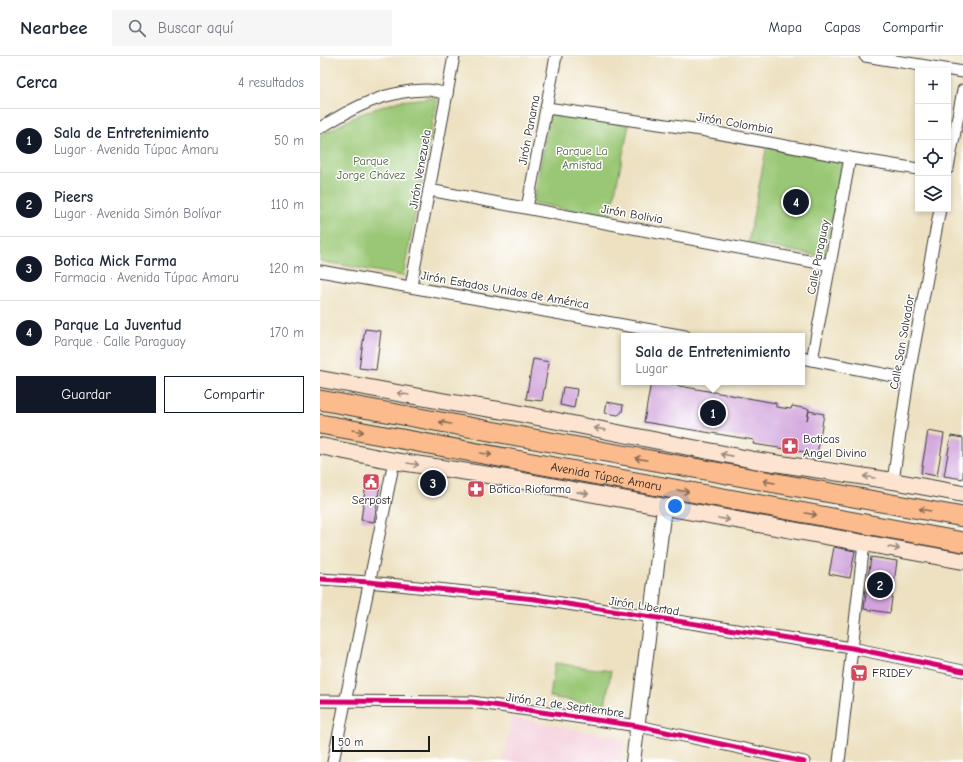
<!DOCTYPE html>
<html lang="es">
<meta charset="utf-8">
<style>
:root{--surface:#fff;--page:#f6f6f7;--text:#1f2937;--muted:#747a83;--line:#e0e1e3;--accent:#111827}
body{margin:0;font-family:"Comic Neue",sans-serif;background:var(--page);color:var(--text)}
.controls{position:absolute;right:12px;top:12px;display:grid;overflow:hidden;border-radius:0px;box-shadow:0 2px 6px #0003}
.controls button{width:36px;height:36px;display:grid;place-items:center;padding:0;border:0;border-bottom:1px solid var(--line);background:var(--surface);color:var(--text);font:20px sans-serif}
.scale{position:absolute;left:12px;bottom:10px;width:98px;box-sizing:border-box;padding-left:4px;border:2px solid #1c1c1c;border-top:0;font-size:11px;line-height:14px;white-space:nowrap;color:#1c1c1c;-webkit-text-stroke:3px #fff;paint-order:stroke}
.you{position:absolute;left:355px;top:450px;width:14px;height:14px;margin:-10px;border:3px solid #fff;border-radius:50%;background:#1a73e8;box-shadow:0 0 0 6px #1a73e833}
.badge{display:grid;place-items:center;width:26px;height:26px;border-radius:50%;background:var(--accent);color:#fff;font-size:13px;font-weight:700}
.pin{position:absolute;translate:-50% -50%;border:2px solid #fff;box-shadow:0 1px 4px #0006}
.popup{position:absolute;left:301px;top:277px;width:184px;height:52px;box-sizing:border-box;display:grid;place-content:center;border-radius:0px;background:var(--surface);filter:drop-shadow(0 1px 3px #0005);font-size:13px;white-space:nowrap;color:var(--muted)}
.popup b{font-size:15px;color:var(--text)}
.popup::after{content:'';position:absolute;left:50%;top:100%;margin-left:-8px;border:8px solid transparent;border-top-color:var(--surface)}
.list{margin:0;padding:0;list-style:none}
h2{display:flex;justify-content:space-between;align-items:center;height:52px;margin:0;padding:0 16px;font-size:17px}
h2 small{font-size:13px;font-weight:400;color:var(--muted)}
.list li{display:grid;grid-template-columns:26px 1fr auto;gap:12px;align-items:center;box-sizing:border-box;height:64px;padding:0 16px;border-top:1px solid var(--line)}
.list b{display:block;font-size:15px;white-space:nowrap}
.list p{margin:0;font-size:13px;white-space:nowrap;color:var(--muted)}
.list em{font-size:13px;font-style:normal;color:var(--muted)}
.actions{display:flex;gap:8px;padding:12px 16px}
.actions a{flex:1;padding:9px 0;border:1px solid var(--accent);border-radius:0px;text-align:center;font-size:14px;color:var(--accent)}
.actions .main{background:var(--accent);color:#fff}
.icon{flex:none;width:22px;height:22px;fill:none;stroke:currentColor;stroke-width:2;stroke-linecap:round;stroke-linejoin:round}
.map{position:relative;flex:none;width:643px;height:706px;overflow:hidden}
header{display:flex;align-items:center;gap:24px;box-sizing:border-box;height:56px;padding:0 20px;background:var(--surface);border-bottom:1px solid var(--line)}
header strong{font-size:19px}
nav{display:flex;gap:22px;margin-inline-start:auto;font-size:14px}
.search{width:280px;height:36px;background:var(--page);display:flex;align-items:center;gap:10px;box-sizing:border-box;padding:0 14px;border-radius:0px;color:var(--muted);font-size:15px}
main{display:flex}
aside{flex:1;background:var(--surface)}
.map>svg:first-child{display:block}
.built{fill:#f4cfdc}
.green{fill:#9ac774;stroke:#5b7248}
.building{fill:#d1a4dc}
.lines{fill:none;stroke-linecap:round;stroke-linejoin:round}
.minor-casing{stroke:#3b3a35;stroke-width:13}
.tertiary-casing{stroke:#3b3a35;stroke-width:16}
.secondary-casing{stroke:#3b3a35;stroke-width:18}
.trunk-casing{stroke:#3b3a35;stroke-width:21}
.minor{stroke:#fff;stroke-width:11}
.tertiary{stroke:#fff;stroke-width:14}
.secondary{stroke:#fde4d1;stroke-width:16}
.trunk{stroke:#fbbb8d;stroke-width:19}
.cycleway-casing{stroke:#fff;stroke-width:8}
.cycleway{stroke:#d6006c;stroke-width:5}
.oneway{stroke:#988a80}
.oneway2{stroke:#8c6c54}
.labels{text-anchor:middle;stroke-width:3;stroke-linejoin:round;paint-order:stroke}
.street-label{font-size:12px;fill:#1c1c1c;stroke:#fff}
.park-label{font-size:12px;fill:#4e603f;stroke:#fff}
.poi-label{font-size:12px;fill:#1c1c1c;stroke:#fff;text-anchor:start}
</style>
<header>
<strong>Nearbee</strong>
<div class="search"><svg class="icon" aria-label="search" viewBox="0 0 24 24"><circle cx="10" cy="10" r="6"/><path d="M15 15l6 6"/></svg>Buscar aquí</div>
<nav><a>Mapa</a><a>Capas</a><a>Compartir</a></nav>
</header>
<main>
<aside>
<h2>Cerca<small>4 resultados</small></h2>
<ul class="list">
<li><span class="badge">1</span><div><b>Sala de Entretenimiento</b><p>Lugar · Avenida Túpac Amaru</p></div><em>50 m</em></li>
<li><span class="badge">2</span><div><b>Pieers</b><p>Lugar · Avenida Simón Bolívar</p></div><em>110 m</em></li>
<li><span class="badge">3</span><div><b>Botica Mick Farma</b><p>Farmacia · Avenida Túpac Amaru</p></div><em>120 m</em></li>
<li><span class="badge">4</span><div><b>Parque La Juventud</b><p>Parque · Calle Paraguay</p></div><em>170 m</em></li>
</ul>
<div class="actions"><a class="main">Guardar</a><a>Compartir</a></div>
</aside>
<div class="map">
<svg width="643" height="706" viewBox="0 0 643 706">
<rect width="100%" height="100%" fill="#fff"/>
<filter id="ink" filterUnits="userSpaceOnUse"><feTurbulence type="fractalNoise" baseFrequency=".025" numOctaves="2"/><feDisplacementMap in="SourceGraphic" scale="8" xChannelSelector="R" yChannelSelector="G"/><feConvolveMatrix kernelMatrix="1 2 1 2 8 2 1 2 1" color-interpolation-filters="sRGB"/></filter>
<filter id="wash" filterUnits="userSpaceOnUse"><feTurbulence type="fractalNoise" baseFrequency=".012" numOctaves="4" result="noise"/><feDisplacementMap in="SourceGraphic" scale="16" xChannelSelector="R" yChannelSelector="G"/><feGaussianBlur stdDeviation="0.9" result="paint"/><feColorMatrix in="noise" values="0 0 0 0 0 0 0 0 0 0 0 0 0 0 0 0 0 1.4 0 .05"/><feComposite in="paint" operator="in"/></filter>
<g filter="url(#wash)">
<rect width="100%" height="100%" fill="#ede1c1"/>
<polygon class="built" points="192,661 305,683 301,706 184,706"/>
<g class="green">
<polygon points="118,41 83,220 0,205 0,80 40,58 79,45"/>
<polygon points="230,58 309,69 290,161 213,147"/>
<polygon points="447,89 523,105 505,201 428,187"/>
<polygon points="235,607 291,615 285,650 230,641"/>
</g>
<g id="blocks">
<g class="building">
<polygon points="45,273 61,275 56,314 39,312"/>
<polygon points="213,303 229,306 222,345 206,343"/>
<polygon points="331,326 337,326 456,347 456,351 471,353 472,350 489,353 487,364 489,355 504,358 497,398 433,388 434,384 324,366"/>
<polygon points="243,331 257,333 254,352 240,349"/>
<polygon points="287,346 303,349 302,356 298,359 285,357"/>
<polygon points="608,375 624,378 617,420 601,417"/>
<polygon points="631,380 643,382 643,423 624,420"/>
<polygon points="47,420 55,421 60,429 54,466 41,464"/>
<polygon points="514,491 535,495 530,522 509,518"/>
<polygon points="551,501 577,505 570,557 544,553"/>
</g>
</g>
</g>
<g filter="url(#ink)">
<use href="#blocks" fill-opacity="0" stroke="#3b3a35" stroke-width="1"/>
<g class="lines">
<defs>
<g id="minor">
<polyline points="545,0 643,16"/>
<polyline points="227,52 381,74 530,102 598,113"/>
<path d="M0,72C32,52 66,34 106,34C113,34 120,36 127,38"/>
<polyline points="628,112 643,34"/>
<polyline points="109,134 510,209"/>
<polyline points="207,152 236,0"/>
<polyline points="0,215 365,280"/>
<polyline points="91,230 134,0"/>
<polyline points="482,302 588,323"/>
<polyline points="492,304 530,102"/>
<polyline points="573,425 588,323 620,153"/>
<polyline points="0,523 49,526 215,543 532,592 643,615"/>
<polyline points="0,645 152,646 318,670 484,706"/>
<polyline points="13,706 74,405"/>
<polyline points="519,706 544,487"/>
</g>
<polyline id="tertiary" points="313,706 344,452"/>
<g id="secondary">
<polyline points="0,323 133,347 192,356 434,404 573,425 643,438"/>
<polyline points="0,390 74,405 175,420 643,505"/>
</g>
<g id="trunk">
<polyline points="0,344 643,461"/>
<path id="s1" d="M0,368L643,486"/>
</g>
</defs>
<use href="#minor" class="minor-casing"/>
<use href="#tertiary" class="tertiary-casing"/>
<use href="#secondary" class="secondary-casing"/>
<use href="#trunk" class="trunk-casing"/>
<use href="#minor" class="minor"/>
<use href="#tertiary" class="tertiary"/>
<use href="#secondary" class="secondary"/>
<use href="#trunk" class="trunk"/>
<defs>
<g id="cycleway">
<polyline points="0,523 49,526 215,543 532,592 643,615"/>
<polyline points="0,645 152,646 318,670 484,706"/>
</g>
</defs>
<use href="#cycleway" class="cycleway-casing"/>
<use href="#cycleway" class="cycleway"/>
</g>
<defs><path id="oneway-shaft" d="M-6 0H5M1.5-3L5.5 0L1.5 3" fill="none" stroke-width="1.6" stroke-linecap="round" stroke-linejoin="round"/></defs>
<g class="oneway">
<use href="#oneway-shaft" transform="translate(83 338) rotate(-170)"/>
<use href="#oneway-shaft" transform="translate(280 373) rotate(-169)"/>
<use href="#oneway-shaft" transform="translate(407 399) rotate(-169)"/>
<use href="#oneway-shaft" transform="translate(93 408) rotate(9)"/>
<use href="#oneway-shaft" transform="translate(549 421) rotate(-171)"/>
<use href="#oneway-shaft" transform="translate(263 437) rotate(11)"/>
<use href="#oneway-shaft" transform="translate(404 463) rotate(10)"/>
<use href="#oneway-shaft" transform="translate(574 492) rotate(11)"/>
</g>
<g class="oneway2">
<use href="#oneway-shaft" transform="translate(125 367) rotate(-170)"/>
<use href="#oneway-shaft" transform="translate(38 375) rotate(10)"/>
<use href="#oneway-shaft" transform="translate(166 398) rotate(10)"/>
<use href="#oneway-shaft" transform="translate(321 403) rotate(-170)"/>
<use href="#oneway-shaft" transform="translate(449 426) rotate(-170)"/>
<use href="#oneway-shaft" transform="translate(363 435) rotate(10)"/>
<use href="#oneway-shaft" transform="translate(605 454) rotate(-170)"/>
<use href="#oneway-shaft" transform="translate(491 458) rotate(10)"/>
</g>
</g>
<defs>
<symbol id="pharmacy-square" viewBox="-11 -11 22 22"><rect x="-9" y="-9" width="18" height="18" rx="4" fill="#d1495b" stroke="#fff"/><path d="M-2-6h4v4h4v4h-4v4h-4v-4h-4v-4h4Z" fill="#fff"/></symbol>
<symbol id="civic-square" viewBox="-11 -11 22 22"><rect x="-9" y="-9" width="18" height="18" rx="4" fill="#d1495b" stroke="#fff"/><path d="M-.6-6.5H3V-4.5H.6V-3L4-1V1h2V6H-6V1h2V-1L-.6-3ZM-1.2 2.5V6h2.4V2.5Z" fill="#fff"/></symbol>
<symbol id="supermarket-square" viewBox="-11 -11 22 22"><rect x="-9" y="-9" width="18" height="18" rx="4" fill="#d1495b" stroke="#fff"/><path d="M-6-5.5h2.5l.6 2H6L4.5 2H-2.5L-4.4-4H-6ZM-1.5 3.2a1.3 1.3 0 1 0 .1 0ZM3 3.2a1.3 1.3 0 1 0 .1 0Z" fill="#fff"/></symbol>
</defs>
<g fill-rule="evenodd">
<use href="#pharmacy-square" x="460" y="380" width="20" height="20"/>
<use href="#civic-square" x="41" y="416" width="20" height="20"/>
<use href="#pharmacy-square" x="146" y="423" width="20" height="20"/>
<use href="#supermarket-square" x="529" y="607" width="20" height="20"/>
</g>
<g class="labels">
<g class="street-label">
<text transform="translate(415 67) rotate(10)" y="4">Jirón Colombia</text>
<text transform="translate(209 74) rotate(-79)" y="4">Jirón Panama</text>
<text transform="translate(100 113) rotate(-80)" y="4">Jirón Venezuela</text>
<text transform="translate(312 158) rotate(10)" y="4">Jirón Bolivia</text>
<text transform="translate(498 201) rotate(-79)" y="4">Calle Paraguay</text>
<text transform="translate(185 234) rotate(10)" y="4">Jirón Estados Unidos de América</text>
<text transform="translate(582 286) rotate(-80)" y="4">Calle San Salvador</text>
<text dy="4" stroke="none"><textPath href="#s1" startOffset="291">Avenida Túpac Amaru</textPath></text>
<text transform="translate(324 550) rotate(9)" y="4">Jirón Libertad</text>
<text transform="translate(245 649) rotate(8)" y="4">Jirón 21 de Septiembre</text>
</g>
<g class="park-label">
<text x="262" y="99">Parque La<tspan x="262" dy="14">Amistad</tspan></text>
<text x="51" y="109">Parque<tspan x="51" dy="14">Jorge Chávez</tspan></text>
</g>
<g class="poi-label">
<text x="483" y="387">Boticas<tspan x="483" dy="14">Angel Divino</tspan></text>
<text x="169" y="437">Botica Riofarma</text>
<text x="51" y="448" text-anchor="middle">Serpost</text>
<text x="552" y="621">FRIDEY</text>
</g>
</g>
</svg>
<div class="controls">
<button>+</button>
<button>−</button>
<button><svg class="icon" aria-label="locate" viewBox="0 0 24 24"><circle cx="12" cy="12" r="6"/><path d="M12 2v4M12 18v4M2 12h4M18 12h4"/></svg></button>
<button><svg class="icon" aria-label="layers" viewBox="0 0 24 24"><path d="M12 4l9 5-9 5-9-5zM3 14l9 5 9-5"/></svg></button>
</div>
<div class="scale">50 m</div>
<div class="you"></div>
<div class="pin badge" style="left:393px;top:357px">1</div>
<div class="popup"><b>Sala de Entretenimiento</b>Lugar</div>
<div class="pin badge" style="left:560px;top:529px">2</div>
<div class="pin badge" style="left:113px;top:427px">3</div>
<div class="pin badge" style="left:476px;top:146px">4</div>
</div>
</main>
